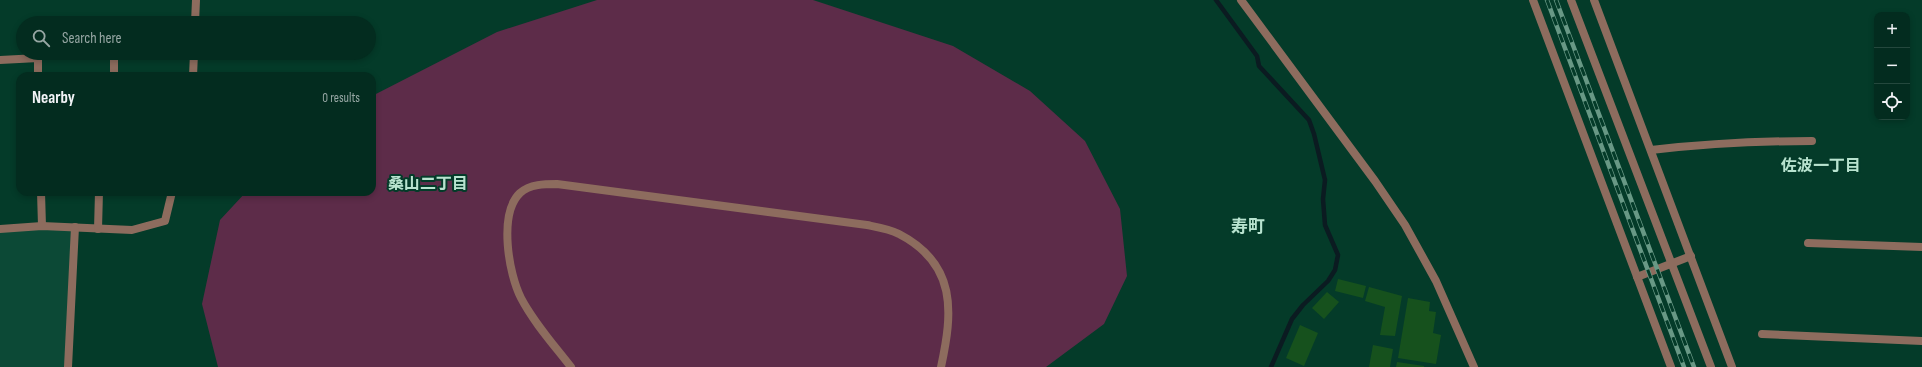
<!DOCTYPE html>
<meta charset="utf-8">
<style>
:root{--surface:#032c1f;--page:#11382c;--text:#f1f3f6;--muted:#97a7a4;--line:#24483d}
body{margin:0;font-family:"Sofia Sans Condensed","Noto Sans JP",sans-serif;background:var(--page);color:var(--text)}
.controls{position:absolute;right:12px;top:12px;display:grid;overflow:hidden;border-radius:8px;box-shadow:0 2px 6px #0003}
.controls button{width:36px;height:36px;display:grid;place-items:center;padding:0;border:0;border-bottom:1px solid var(--line);background:var(--surface);color:var(--text);font:20px sans-serif}
.list{margin:0;padding:0;list-style:none}
h2{display:flex;justify-content:space-between;align-items:center;height:52px;margin:0;padding:0 16px;font-size:17px}
h2 small{font-size:13px;font-weight:400;color:var(--muted)}
.icon{flex:none;width:22px;height:22px;fill:none;stroke:currentColor;stroke-width:2;stroke-linecap:round;stroke-linejoin:round}
.map{position:relative;flex:none;width:1922px;height:367px;overflow:hidden}
.search{position:absolute;background:var(--surface);box-shadow:0 2px 6px #0003;left:16px;top:16px;width:360px;height:44px;display:flex;align-items:center;gap:10px;box-sizing:border-box;padding:0 14px;border-radius:22px;color:var(--muted);font-size:15px}
.panel{position:absolute;background:var(--surface);box-shadow:0 2px 6px #0003;left:16px;top:72px;width:360px;height:124px;border-radius:12px}
.map>svg:first-child{display:block}
.built{fill:#0c4936}
.green{fill:#5d2c49}
.lines{fill:none;stroke-linecap:round;stroke-linejoin:round}
.stream{stroke:#0b1b21;stroke-width:4.5}
.building{fill:#16511d}
.minor{stroke:#8d6c5e;stroke-width:8}
.tertiary{stroke:#8d6c5e;stroke-width:8}
.rail-casing{stroke:#689885;stroke-width:4.5}
.rail{stroke:#043b29;stroke-width:3;stroke-dasharray:9;stroke-linecap:butt}
.labels{text-anchor:middle;stroke-width:4;stroke-linejoin:round;paint-order:stroke}
.neighbourhood-label{font-size:16px;font-weight:bold;fill:#b8e3cf;stroke:#043b29}
.quarter-label{font-size:17px;font-weight:bold;fill:#b8e3cf;stroke:#043b29}
</style>
<div class="map">
<svg width="1922" height="367" viewBox="0 0 1922 367">
<rect width="100%" height="100%" fill="#043b29"/>
<polygon class="built" points="75,227 68,367 0,367 0,229"/>
<polygon class="green" points="597,0 813,0 953,46 1030,91 1085,141 1120,209 1127,276 1104,324 1046,367 218,367 202,304 220,220 246,192 372,192 372,96 497,32"/>
<g class="lines">
<polyline class="stream" points="1216,0 1257,56 1259,66 1309,120 1314,134 1325,180 1323,199 1325,225 1338,255 1335,270 1328,281 1303,305 1292,319 1271,367"/>
</g>
<g class="building">
<polygon points="1338,279 1366,286 1363,298 1335,291"/>
<polygon points="1369,287 1402,296 1395,336 1380,335 1385,307 1365,301"/>
<polygon points="1327,292 1339,302 1324,319 1312,308"/>
<polygon points="1408,298 1430,302 1429,311 1436,312 1433,333 1441,335 1436,364 1398,358"/>
<polygon points="1300,325 1318,333 1304,366 1286,358"/>
<polygon points="1373,345 1393,349 1390,367 1369,367"/>
<polygon points="1397,362 1424,366 1424,367 1396,367"/>
</g>
<g class="lines">
<g class="minor">
<polyline points="1533,0 1671,367"/>
<polyline points="1571,0 1711,367"/>
<polyline points="1594,0 1732,367"/>
<polyline points="186,23 195,22"/>
<polyline points="195,23 196,0"/>
<polyline points="114,53 114,76"/>
<polyline points="0,60 38,58 38,76"/>
<polyline points="193,76 194,53"/>
<path d="M1651,150C1704,144 1758,141 1812,141"/>
<polyline points="41,192 42,226"/>
<polyline points="0,229 42,226 132,230 165,221 172,192"/>
<polyline points="98,229 99,192"/>
<polyline points="1808,243 1922,247"/>
<polyline points="1637,277 1691,256"/>
<polyline points="1762,334 1922,341"/>
<polyline points="68,367 75,227"/>
</g>
<g class="tertiary">
<polyline points="1241,0 1375,181 1405,225 1436,281 1474,367"/>
<path d="M571,367C554,345 534,323 521,298C509,275 498,214 520,193C530,184 545,184 557,184L867,225C877,227 890,229 899,234C957,264 953,312 941,367"/>
</g>
<defs>
<g id="rail">
<polyline points="1547,0 1684,367"/>
<polyline points="1556,0 1694,367"/>
</g>
</defs>
<use href="#rail" class="rail-casing"/>
<use href="#rail" class="rail"/>
</g>
<g class="labels">
<g class="neighbourhood-label">
<text x="1821" y="171">佐波一丁目</text>
<text x="428" y="189">桑山二丁目</text>
</g>
<g class="quarter-label">
<text x="1248" y="232">寿町</text>
</g>
</g>
</svg>
<div class="controls">
<button>+</button>
<button>−</button>
<button><svg class="icon" aria-label="locate" viewBox="0 0 24 24"><circle cx="12" cy="12" r="6"/><path d="M12 2v4M12 18v4M2 12h4M18 12h4"/></svg></button>
</div>
<div class="search"><svg class="icon" aria-label="search" viewBox="0 0 24 24"><circle cx="10" cy="10" r="6"/><path d="M15 15l6 6"/></svg>Search here</div>
<section class="panel">
<h2>Nearby<small>0 results</small></h2>
<ul class="list">
</ul>
</section>
</div>
